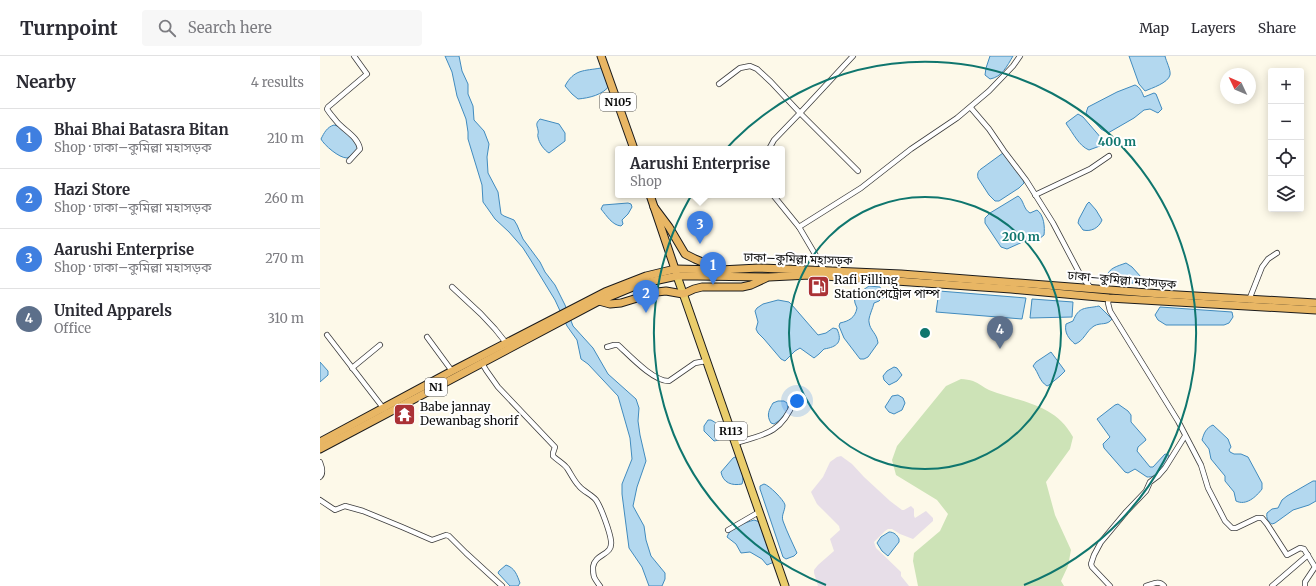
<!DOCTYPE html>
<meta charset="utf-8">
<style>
:root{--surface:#fff;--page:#f7f7f7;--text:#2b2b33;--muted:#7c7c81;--line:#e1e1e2;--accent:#111827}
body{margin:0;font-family:Merriweather,"Noto Sans Bengali",serif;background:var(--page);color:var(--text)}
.controls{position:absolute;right:12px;top:12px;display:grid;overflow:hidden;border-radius:4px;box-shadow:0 2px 10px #0003}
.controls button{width:36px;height:36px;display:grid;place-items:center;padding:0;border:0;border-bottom:1px solid var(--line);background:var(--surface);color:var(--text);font:20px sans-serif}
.compass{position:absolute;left:900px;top:12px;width:36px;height:36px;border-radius:50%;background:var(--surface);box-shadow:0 2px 10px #0003;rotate:314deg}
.you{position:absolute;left:477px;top:345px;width:14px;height:14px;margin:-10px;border:3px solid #fff;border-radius:50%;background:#1a73e8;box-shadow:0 0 0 6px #1a73e833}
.badge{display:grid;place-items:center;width:26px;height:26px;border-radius:50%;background:var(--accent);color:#fff;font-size:13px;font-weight:700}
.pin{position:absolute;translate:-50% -33px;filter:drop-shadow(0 1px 2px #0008)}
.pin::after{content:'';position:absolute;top:21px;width:14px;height:12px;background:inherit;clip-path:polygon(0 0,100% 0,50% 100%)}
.popup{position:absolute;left:295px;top:90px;width:170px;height:52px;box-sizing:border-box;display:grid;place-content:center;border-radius:4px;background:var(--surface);filter:drop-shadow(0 1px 3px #0005);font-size:13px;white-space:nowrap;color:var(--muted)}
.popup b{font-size:15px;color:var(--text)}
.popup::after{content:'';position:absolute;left:50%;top:100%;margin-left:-8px;border:8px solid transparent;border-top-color:var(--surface)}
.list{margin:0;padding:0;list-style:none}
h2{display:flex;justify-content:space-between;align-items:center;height:52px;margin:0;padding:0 16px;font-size:17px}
h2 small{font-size:13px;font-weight:400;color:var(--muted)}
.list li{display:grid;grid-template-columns:26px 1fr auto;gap:12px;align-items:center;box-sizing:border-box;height:60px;padding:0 16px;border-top:1px solid var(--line)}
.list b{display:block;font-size:15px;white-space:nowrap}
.list p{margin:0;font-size:13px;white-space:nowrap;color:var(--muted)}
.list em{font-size:13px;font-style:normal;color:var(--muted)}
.icon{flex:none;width:22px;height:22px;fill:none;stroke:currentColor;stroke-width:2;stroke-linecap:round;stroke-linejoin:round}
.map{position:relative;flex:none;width:996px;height:530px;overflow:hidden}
header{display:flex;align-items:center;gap:24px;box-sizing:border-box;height:56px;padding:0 20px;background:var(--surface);border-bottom:1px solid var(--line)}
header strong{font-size:19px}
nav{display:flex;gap:22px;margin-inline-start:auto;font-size:14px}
.search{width:280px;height:36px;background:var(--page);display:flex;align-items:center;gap:10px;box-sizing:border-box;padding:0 14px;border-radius:4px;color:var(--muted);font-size:15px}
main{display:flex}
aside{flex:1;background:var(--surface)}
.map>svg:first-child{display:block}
.industrial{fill:#e7dee8}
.green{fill:#cde3b7}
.water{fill:#b3d8ef;stroke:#418bbe}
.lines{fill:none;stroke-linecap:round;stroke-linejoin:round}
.minor-casing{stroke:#3d3d3d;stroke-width:6}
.primary-casing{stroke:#1b1b1b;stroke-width:9}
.trunk-casing{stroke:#1b1b1b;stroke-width:9}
.minor{stroke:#fff;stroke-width:4.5}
.primary{stroke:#eacd6b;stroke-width:7}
.trunk{stroke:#e8b664;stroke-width:7}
.ring{fill:none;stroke:#0f766e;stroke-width:2}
.labels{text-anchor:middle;stroke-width:4;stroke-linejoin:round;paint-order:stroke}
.shield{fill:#fff;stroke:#545454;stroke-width:1}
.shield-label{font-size:11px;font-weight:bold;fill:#0a0a0a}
.street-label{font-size:12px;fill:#0a0a0a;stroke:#fff}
.poi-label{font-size:12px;fill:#0a0a0a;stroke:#fff;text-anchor:start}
.centre{fill:#0f766e;stroke:#fff;stroke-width:2}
.ring-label{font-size:12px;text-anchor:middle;font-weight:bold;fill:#0f766e;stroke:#fff;stroke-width:4;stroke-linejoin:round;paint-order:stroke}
</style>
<header>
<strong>Turnpoint</strong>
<div class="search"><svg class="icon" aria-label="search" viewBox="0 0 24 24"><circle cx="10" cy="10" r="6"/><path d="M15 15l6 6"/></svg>Search here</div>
<nav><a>Map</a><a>Layers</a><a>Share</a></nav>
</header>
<main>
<aside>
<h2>Nearby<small>4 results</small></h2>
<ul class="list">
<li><span class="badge" style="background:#3f7fe0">1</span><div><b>Bhai Bhai Batasra Bitan</b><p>Shop · ঢাকা–কুমিল্লা মহাসড়ক</p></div><em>210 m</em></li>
<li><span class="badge" style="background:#3f7fe0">2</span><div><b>Hazi Store</b><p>Shop · ঢাকা–কুমিল্লা মহাসড়ক</p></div><em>260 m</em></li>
<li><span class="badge" style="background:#3f7fe0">3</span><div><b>Aarushi Enterprise</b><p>Shop · ঢাকা–কুমিল্লা মহাসড়ক</p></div><em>270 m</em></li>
<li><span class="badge" style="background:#5c6f8a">4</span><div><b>United Apparels</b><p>Office</p></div><em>310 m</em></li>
</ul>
</aside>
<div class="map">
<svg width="996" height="530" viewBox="0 0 996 530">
<rect width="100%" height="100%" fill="#fdf9e9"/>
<polygon class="industrial" points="521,400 532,408 544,421 570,445 582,454 584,454 591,450 594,453 594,460 595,462 606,455 613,462 613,465 593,483 580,478 572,473 568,473 565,475 554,486 556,492 581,516 581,520 589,530 498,530 494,517 494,514 498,509 514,495 510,483 520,474 519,470 497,448 491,436 503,421 510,406 517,401"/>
<path class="green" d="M641,323C645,323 650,324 653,325C659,327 664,332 669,334C702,347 734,347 753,381L750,393L726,426L735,459L751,494L748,510L741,525L744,530H598L593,505L594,497L620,475L628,458L617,444L576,419L572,404L577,390L626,330Z"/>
<g class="water">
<polygon points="125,0 139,0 142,15 148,28 148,38 153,50 154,64 164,75 169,88 167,101 168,117 178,136 181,158 184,160 194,164 197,169 203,183 220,206 225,216 235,229 245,249 253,270 273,292 288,318 316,343 319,352 318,365 320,379 326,405 317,431 313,450 324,470 326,484 331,500 345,517 345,523 342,530 329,530 322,511 309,492 302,438 302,428 312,403 310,382 298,340 268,308 261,303 257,284 247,270 235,244 210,203 203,192 189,176 175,163 168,153 163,146 162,129 148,83 148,76 146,63 137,40 132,16"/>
<path d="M670,0H693C687,10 682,21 670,23L665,19L666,12Z"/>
<path d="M809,0H845C846,5 851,14 850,19C848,27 832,32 825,35L819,28Z"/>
<path d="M281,12L284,14L290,29C283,39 269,42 258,43L252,38L245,30C254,13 264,15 281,12Z"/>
<path d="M815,29C820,31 822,36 824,41L834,37L836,38L842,53L838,57L830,53L824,54L814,62L788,77L781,73L766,57L768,51L770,50L797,36Z"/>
<path d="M758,58L763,61L782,83V86L780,90L769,94C759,90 753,77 747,69L746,67Z"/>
<path d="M220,63L239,68L245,77V85L229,97C224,94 219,87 218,81C217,79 219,77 218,74C217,69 215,68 220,63Z"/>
<path d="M14,69L21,71L37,88C39,92 38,93 35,96C32,98 30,101 27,102C19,102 4,89 1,83C4,77 7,71 14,69Z"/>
<path d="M683,97L703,123L704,127L699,132L679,145H675L669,139L658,122C657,118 658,115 661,113Z"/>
<path d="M698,140C704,144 703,153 710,157L717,154C724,159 725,171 724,179L719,183L707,184L687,193L681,191L665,167V162L670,157Z"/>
<path d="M769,146L776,154L782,164C779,172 771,176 763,174L758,167L759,163L767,148Z"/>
<path d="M308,147L311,148L312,151L308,158L302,164L303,168L301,170C292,169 287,160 281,153L283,149Z"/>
<path d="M806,207L812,211L821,221V226C811,229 799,225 789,223L787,221C788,212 798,210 806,207Z"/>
<path d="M549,230L560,231L565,241L562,242L559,245L554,247C553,252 548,262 549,266C550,275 557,277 558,287L548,301L544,303H540L524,282L519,270L520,267C529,265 535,262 537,252L535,247L534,240Z"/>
<polygon points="619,235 706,242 702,263 616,256"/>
<polygon points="712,243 753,246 752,261 710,262"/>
<path d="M458,244L469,246L472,249L498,279L506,277L513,272L517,273C523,286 517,291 504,293L499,298L494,302L480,292L475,295L465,305L461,303L444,283L438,277L436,273L438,266L435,255L437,252L443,248Z"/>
<path d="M779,250L792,263C787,270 781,266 774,270C766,275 764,285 755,288C749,283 744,277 746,268L753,265C759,250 765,253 779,250Z"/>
<polygon points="840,251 912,256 913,261 909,267 904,269 846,269 838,264 835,259"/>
<path d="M731,296L745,315L740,320L729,329L727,330C719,325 719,317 713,310L716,306Z"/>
<polygon points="0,306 8,315 8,319 0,326"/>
<polygon points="574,311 577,312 582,319 577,325 569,329 564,324 563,320 567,315"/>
<polygon points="578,339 583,342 585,347 582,354 574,358 569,356 565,351 572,340"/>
<path d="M458,345H464L467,347L468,354L460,364L454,368L451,367C446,359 449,354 453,347Z"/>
<path d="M798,348L808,355L811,359V366L825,382L826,384L818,391L817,395L830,411H833L845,398L849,399C848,406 841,418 834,420C831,421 829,421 827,421L815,413L808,417L805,416L784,392L783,388L790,381L777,363L795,349Z"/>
<path d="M388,364H391C400,368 410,383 394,385L384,375V370Z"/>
<path d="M893,369L908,383L911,391L909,394L910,396L914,398H921L928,401L942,427V433C936,441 926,450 916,445L914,436L905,425V420L891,403L889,393L882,384C884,377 886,372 893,369Z"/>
<path d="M415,401C421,407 425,420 422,428C412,430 403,427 401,416L413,402Z"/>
<path d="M993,425H996V445L989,449L973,454L955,467L952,468C948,466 946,462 947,457L952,453L958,452L962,444L967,440Z"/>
<path d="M444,428C449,429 464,444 465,449C465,455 461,459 463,465C467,476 472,486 477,497L474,500L466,503L463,501L440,433V430Z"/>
<path d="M434,464L440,466L454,506L447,509L442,503L430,496L421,497L416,488L407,481C410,471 425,467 434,464Z"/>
<path d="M569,476C574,476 577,479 579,483V486L568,500L562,495L557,487L561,481Z"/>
<path d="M186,509C195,512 197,519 200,527L198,530H190L178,517L179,515Z"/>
</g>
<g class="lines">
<defs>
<g id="minor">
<polyline points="533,0 480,57 538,115"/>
<polyline points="399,28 420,12 430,10 437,13 451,26 480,57 454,84 449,93"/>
<polyline points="651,52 669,73 684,95 706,124 733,167 761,220 771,232"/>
<path d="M29,105L40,93C38,81 25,75 17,66C14,62 10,58 7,53L8,51L47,18L34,0"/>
<polyline points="453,139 479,171"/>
<polyline points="715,139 770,113 789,100"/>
<polyline points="505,215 479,171 541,132 591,93 637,62 669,35 693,10 700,0"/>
<polyline points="132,231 161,258 175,273 187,288"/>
<polyline points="789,242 788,247 790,255 858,365 881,409 888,432 905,465 912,472 916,472 937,462 942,462 947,468 967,499 980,492 984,493 995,511 985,526 985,530"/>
<polyline points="929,244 942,211 948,203 957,197"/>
<polyline points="7,279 64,353"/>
<polyline points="107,281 132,315"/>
<path d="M287,291L294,289H298C309,299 334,326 349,325L375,307L386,305"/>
<path d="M162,307L166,314L178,331L235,391L233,397V400C237,404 243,407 247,412C251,418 254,425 259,430C264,436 271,438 276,444C281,451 290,476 291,485C293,500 275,497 273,511C273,521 274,522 280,530"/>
<polyline points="32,312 60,289"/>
<path d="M415,387C444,379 462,377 474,345"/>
<path d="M0,406C2,411 4,417 0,421"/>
<polyline points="0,444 15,454 25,450 43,455 82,471 112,484 126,479 129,480 146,497 182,530"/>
<polyline points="408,474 439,456"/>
<polyline points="790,530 772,511 771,508 774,499 781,486 806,456 826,435 830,426 838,420 845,412 865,380"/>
<path d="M826,530C833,528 839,524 844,530"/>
<polyline points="952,530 988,499"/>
</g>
<polyline id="primary" points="357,220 465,530"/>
<g id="trunk">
<polyline points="281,0 314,93"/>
<polyline points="330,139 356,216"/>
<polyline points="334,151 349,171 365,198 375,203 394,211"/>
<polyline points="279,245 290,248 301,247 337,236 346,235 363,238 374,233 382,231 422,231 431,229 446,222"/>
<polyline points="0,386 132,315 285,236 326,220 355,213 400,214 439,212 581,218 841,238 996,247"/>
<polyline points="0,393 279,245 320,228 357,220 377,220 449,221 490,219 691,233 789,242 996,254"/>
</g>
</defs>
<use href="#minor" class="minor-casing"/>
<use href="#primary" class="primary-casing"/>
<use href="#trunk" class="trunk-casing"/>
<use href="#minor" class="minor"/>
<use href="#primary" class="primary"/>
<use href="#trunk" class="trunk"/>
</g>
<g class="ring">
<circle cx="605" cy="277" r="136"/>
<path d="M506 529A271 271 0 1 1 704 529"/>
</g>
<defs>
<symbol id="fuel-square" viewBox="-11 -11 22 22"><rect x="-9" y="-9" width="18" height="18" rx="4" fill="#aa3135" stroke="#fff"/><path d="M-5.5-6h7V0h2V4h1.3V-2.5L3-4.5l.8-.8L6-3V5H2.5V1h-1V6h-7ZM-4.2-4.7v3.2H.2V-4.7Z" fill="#fff"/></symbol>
<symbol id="temple-square" viewBox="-11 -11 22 22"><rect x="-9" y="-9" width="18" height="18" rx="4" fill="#aa3135" stroke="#fff"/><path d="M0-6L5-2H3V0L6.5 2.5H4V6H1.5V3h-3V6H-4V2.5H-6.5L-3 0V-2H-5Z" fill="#fff"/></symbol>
</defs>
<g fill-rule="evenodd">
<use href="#fuel-square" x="486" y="218" width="25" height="25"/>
<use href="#temple-square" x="72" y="346" width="25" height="25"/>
</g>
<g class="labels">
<g class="shield">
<rect x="280" y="37" width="36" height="18" rx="3"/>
<rect x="105" y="322" width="22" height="18" rx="3"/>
<rect x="395" y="366" width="32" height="18" rx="3"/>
</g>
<g class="shield-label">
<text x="298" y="50">N105</text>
<text x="116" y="335">N1</text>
<text x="411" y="379">R113</text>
</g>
<g class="street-label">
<text transform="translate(478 203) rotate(2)" y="4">ঢাকা–কুমিল্লা মহাসড়ক</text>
<text transform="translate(802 224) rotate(5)" y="4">ঢাকা–কুমিল্লা মহাসড়ক</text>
</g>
<g class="poi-label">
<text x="514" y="228">Rafi Filling<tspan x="514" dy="14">Stationপেট্রোল পাম্প</tspan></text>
<text x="100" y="355">Babe jannay<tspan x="100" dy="14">Dewanbag shorif</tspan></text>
</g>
</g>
<circle cx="605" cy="277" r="6" class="centre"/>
<g class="ring-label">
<text x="797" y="90">400 m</text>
<text x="701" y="185">200 m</text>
</g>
</svg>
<div class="controls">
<button>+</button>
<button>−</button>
<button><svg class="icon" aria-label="locate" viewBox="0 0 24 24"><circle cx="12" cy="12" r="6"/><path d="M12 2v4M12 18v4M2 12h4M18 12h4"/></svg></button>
<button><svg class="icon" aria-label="layers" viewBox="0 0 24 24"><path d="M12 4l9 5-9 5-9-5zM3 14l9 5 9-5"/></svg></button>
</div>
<svg class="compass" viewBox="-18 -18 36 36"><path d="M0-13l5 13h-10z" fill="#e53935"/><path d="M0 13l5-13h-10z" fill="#7c7c81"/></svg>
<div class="you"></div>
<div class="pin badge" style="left:393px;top:229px;background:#3f7fe0">1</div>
<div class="pin badge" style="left:326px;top:257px;background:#3f7fe0">2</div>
<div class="pin badge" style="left:380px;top:188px;background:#3f7fe0">3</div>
<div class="popup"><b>Aarushi Enterprise</b>Shop</div>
<div class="pin badge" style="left:680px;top:293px;background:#5c6f8a">4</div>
</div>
</main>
